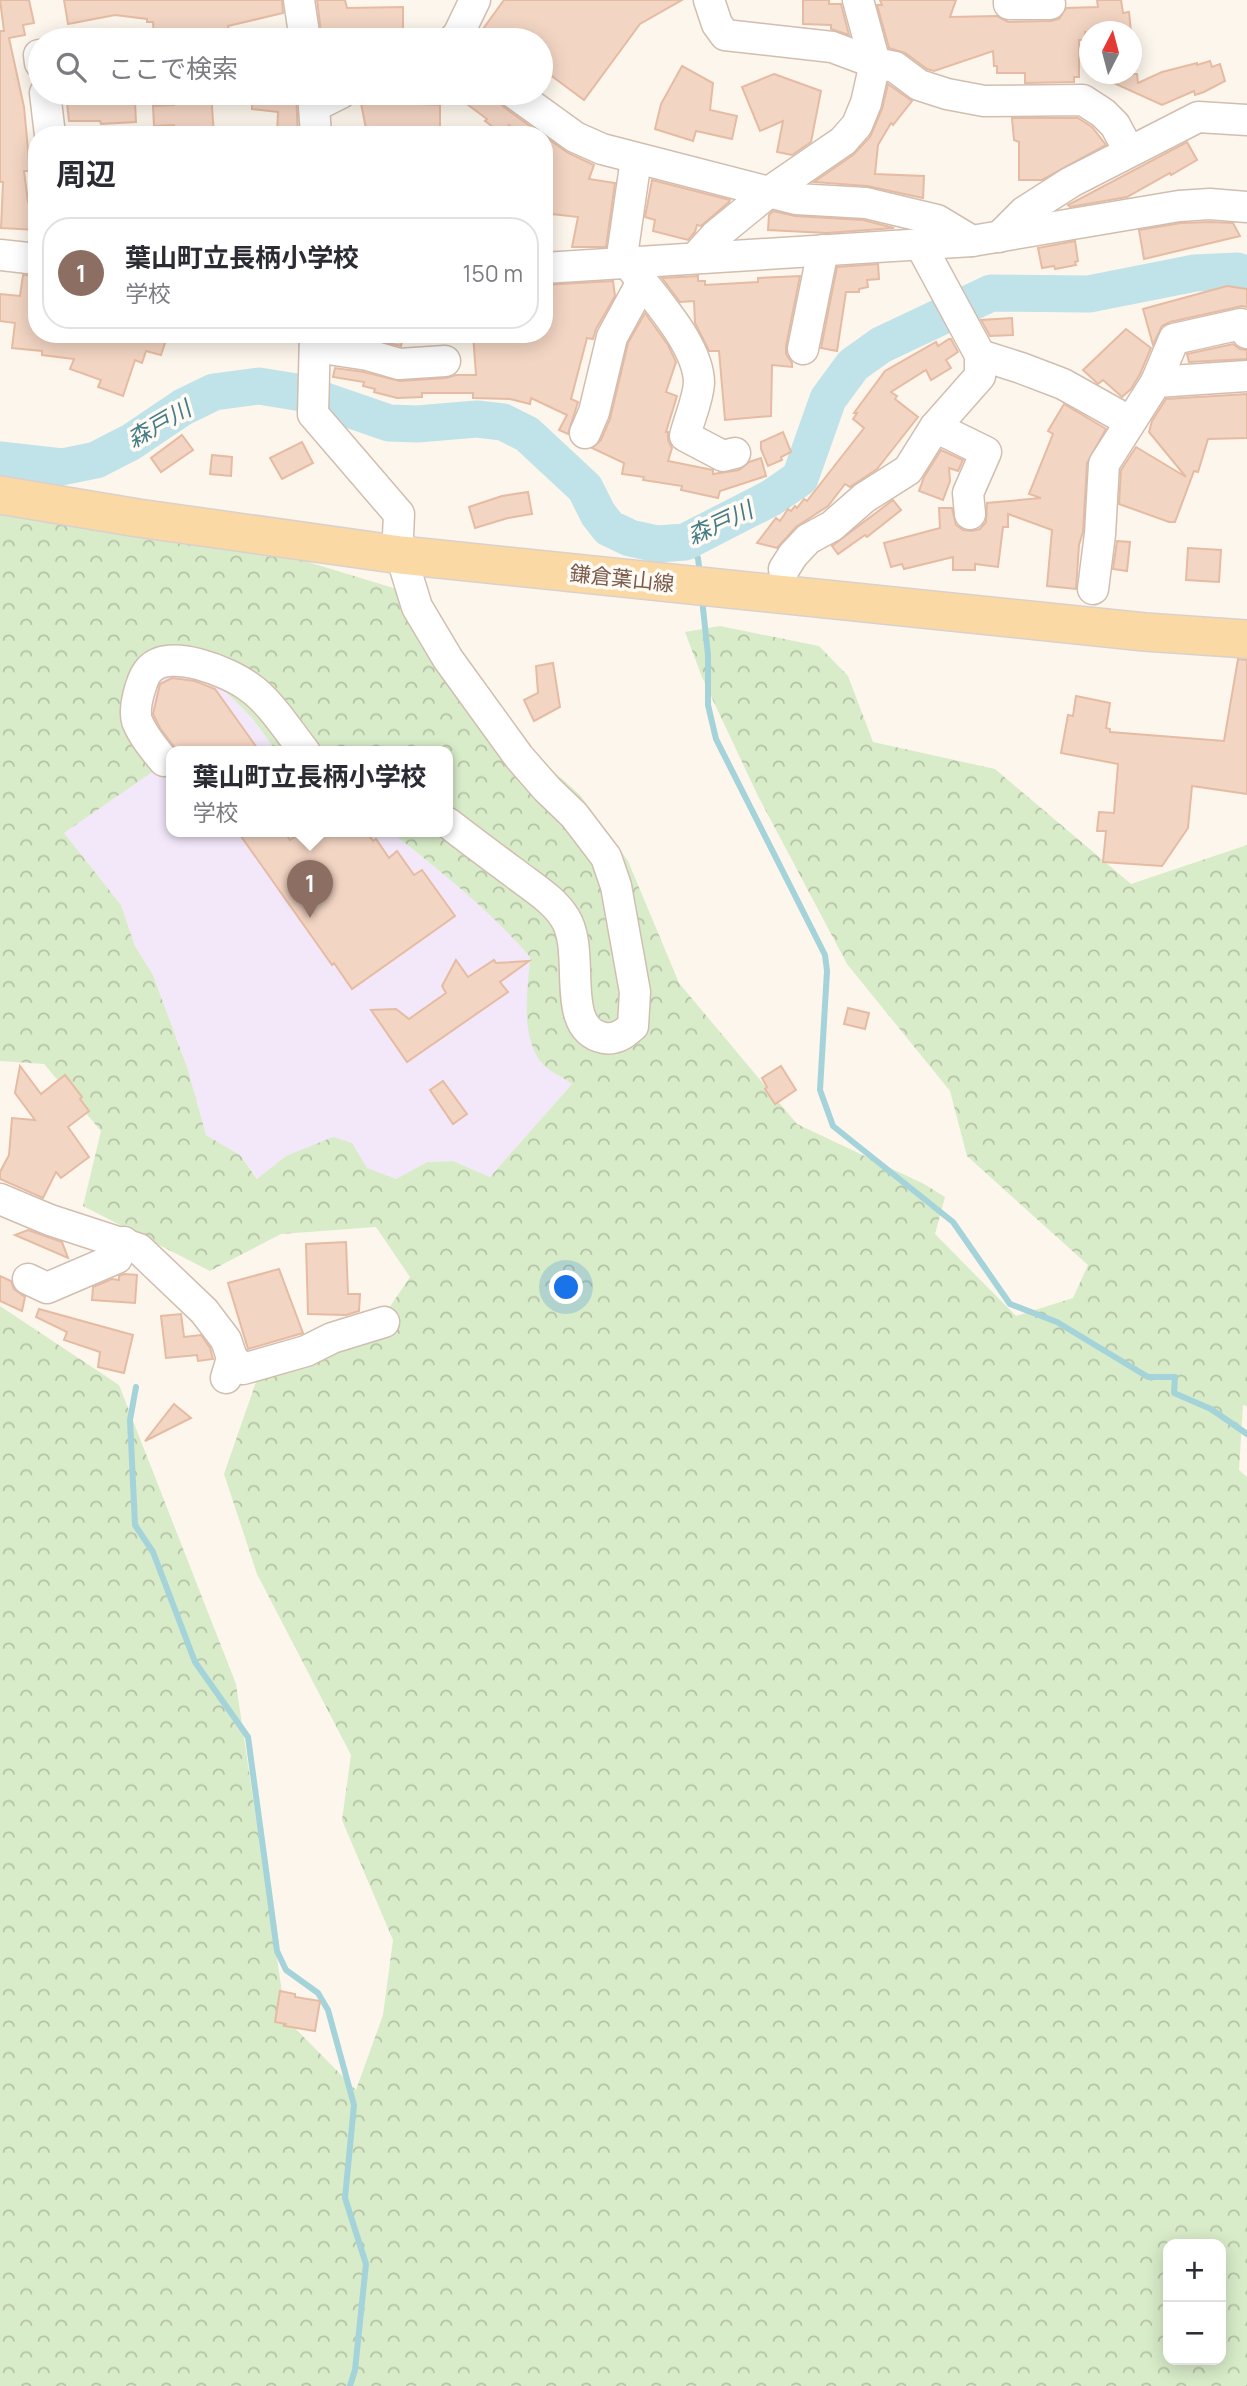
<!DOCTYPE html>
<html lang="ja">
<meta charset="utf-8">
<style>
:root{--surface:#fff;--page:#f7f7f7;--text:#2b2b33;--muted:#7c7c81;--line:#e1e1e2;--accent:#b45309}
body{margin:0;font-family:Manrope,"Noto Sans JP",sans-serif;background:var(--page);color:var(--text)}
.controls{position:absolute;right:21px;bottom:21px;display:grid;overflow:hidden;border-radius:14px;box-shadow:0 4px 18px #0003}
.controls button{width:63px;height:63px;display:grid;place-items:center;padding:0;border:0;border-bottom:2px solid var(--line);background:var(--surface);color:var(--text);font:35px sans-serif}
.compass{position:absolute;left:1079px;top:21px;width:63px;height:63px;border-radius:50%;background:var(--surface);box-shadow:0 4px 18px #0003;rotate:6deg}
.you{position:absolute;left:567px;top:1288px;width:24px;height:24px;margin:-18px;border:5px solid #fff;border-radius:50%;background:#1a73e8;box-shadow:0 0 0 10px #1a73e833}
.badge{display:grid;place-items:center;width:46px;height:46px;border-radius:50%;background:var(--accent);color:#fff;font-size:23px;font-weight:700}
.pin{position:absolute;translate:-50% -58px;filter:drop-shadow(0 2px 4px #0008)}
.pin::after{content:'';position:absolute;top:37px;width:24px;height:21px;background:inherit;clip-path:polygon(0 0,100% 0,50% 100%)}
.popup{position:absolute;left:166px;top:746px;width:287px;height:91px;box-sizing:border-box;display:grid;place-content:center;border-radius:14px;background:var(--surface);filter:drop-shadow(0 2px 5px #0005);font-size:23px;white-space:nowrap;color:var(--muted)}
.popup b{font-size:26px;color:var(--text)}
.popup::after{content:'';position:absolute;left:50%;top:100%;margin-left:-14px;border:14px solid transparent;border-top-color:var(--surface)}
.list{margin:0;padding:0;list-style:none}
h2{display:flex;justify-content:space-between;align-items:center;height:91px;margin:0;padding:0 28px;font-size:30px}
h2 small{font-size:23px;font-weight:400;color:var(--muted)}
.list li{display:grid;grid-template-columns:46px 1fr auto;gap:21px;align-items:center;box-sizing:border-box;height:112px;margin:0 14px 14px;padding:0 14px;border:2px solid var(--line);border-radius:28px}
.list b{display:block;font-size:26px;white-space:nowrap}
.list p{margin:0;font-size:23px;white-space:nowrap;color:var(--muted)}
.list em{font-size:23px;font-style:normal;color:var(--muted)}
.icon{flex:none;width:38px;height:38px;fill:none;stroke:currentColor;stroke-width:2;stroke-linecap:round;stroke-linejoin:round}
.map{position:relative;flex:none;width:1247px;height:2386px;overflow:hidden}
.search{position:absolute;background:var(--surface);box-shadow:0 4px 18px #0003;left:28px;top:28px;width:525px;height:77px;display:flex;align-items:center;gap:18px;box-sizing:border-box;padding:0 24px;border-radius:38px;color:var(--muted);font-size:26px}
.panel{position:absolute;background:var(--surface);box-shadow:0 4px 18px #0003;left:28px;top:126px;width:525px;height:217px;border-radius:28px}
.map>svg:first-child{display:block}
.education{fill:#f3e8fa}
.forest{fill:url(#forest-crowns);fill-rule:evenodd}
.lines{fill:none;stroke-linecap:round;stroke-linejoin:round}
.stream{stroke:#a5d3da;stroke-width:6}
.river{stroke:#bfe3e8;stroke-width:37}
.building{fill:#f3d5c3;stroke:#e6bba3;stroke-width:2}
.minor-casing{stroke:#d1beb0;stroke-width:33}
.major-casing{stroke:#dad1cd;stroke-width:40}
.minor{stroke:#fff;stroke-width:30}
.major{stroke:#fbd9a5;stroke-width:37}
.labels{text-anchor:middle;stroke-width:7;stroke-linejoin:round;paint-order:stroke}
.street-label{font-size:21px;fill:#7a5c4d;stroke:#fffaf3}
.water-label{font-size:23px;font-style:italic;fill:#437c86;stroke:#fffaf3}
</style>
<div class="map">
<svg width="1247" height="2386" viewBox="0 0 1247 2386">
<defs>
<pattern id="forest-crowns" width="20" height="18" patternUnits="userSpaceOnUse" patternTransform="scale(1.75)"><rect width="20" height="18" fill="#d8ecc9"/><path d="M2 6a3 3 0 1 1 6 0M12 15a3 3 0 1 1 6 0" fill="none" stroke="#b4c2a5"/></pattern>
</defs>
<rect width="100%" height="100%" fill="#fdf6ec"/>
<polygon class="education" points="170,671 215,681 253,719 277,752 172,752 172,832 391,832 467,893 508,931 530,957 528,1000 541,1063 572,1084 490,1177 453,1161 427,1162 396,1179 366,1168 352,1143 286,1156 258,1179 240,1155 206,1135 188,1070 153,975 135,946 121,905 64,833 170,759 149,723 145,700 157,680"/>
<path class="forest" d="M0,514L132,528L272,551L400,590L433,663L580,795L628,861L679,983L797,1124L924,1184L945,1197L935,1234L1016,1316L1073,1298L1088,1265L967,1156L950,1091L847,964L758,796L702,677L685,632L720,626L819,646L848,676L873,742L995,769L1131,884L1247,845V1406L1243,1405L1239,1470L1247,1477V2386H0V1306L119,1385L236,1684L286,2019L356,2090L383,2015L393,1940L342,1820L351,1755L257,1574L224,1474L257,1379L368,1339L410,1277L376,1227L281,1234L210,1271L83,1206L101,1131L44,1064L0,1061ZM170,671L215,681L253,719L277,752H448V832H391C440,871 489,909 530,957C528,989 520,1033 540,1061C547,1071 563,1077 572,1084L490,1177L453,1161L427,1162L396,1179L367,1168L352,1143L333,1137L286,1156L257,1179L240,1155L206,1135L188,1070L153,975L135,946L121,905L64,833L171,759L149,723L145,700L157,680ZM1168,2244H1221V2360H1168Z"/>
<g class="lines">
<g class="stream">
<polyline points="685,542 698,558 700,575"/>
<polyline points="702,599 708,655 708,705 716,739 825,955 827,971 820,1090 833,1126 953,1222 1010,1304 1057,1322 1148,1377 1175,1377 1174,1393 1211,1409 1247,1434"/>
<polyline points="136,1387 130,1420 135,1525 153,1552 195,1662 248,1737 277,1951 286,1970 318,1993 328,2010 354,2105 345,2198 366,2264 355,2370 350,2386"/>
</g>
<polyline class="river" points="0,460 62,467 96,460 131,442 183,407 214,392 259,386 302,393 389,423 417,424 477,419 503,422 527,434 585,488 598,514 609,528 630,538 657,544 685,542 771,498 800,478 828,399 853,365 881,345 991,293 1089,294 1195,273 1237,271 1247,274"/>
</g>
<g class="building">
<polygon points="0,0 29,0 34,23 23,25 25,35 9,38 24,107 30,171 24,171 28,202 37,203 37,230 1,228 3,182 0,182 0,31 4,31"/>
<polygon points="64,0 282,0 283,13 228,26 230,35 154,39 153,22 147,22 147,19 115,15 68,24"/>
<polygon points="317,0 345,0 347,8 403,7 403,29 401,32 366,33 367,40 322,40"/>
<polygon points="504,0 682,0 640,24 584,100 541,68 541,40 475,40"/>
<polygon points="803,0 829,0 829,4 841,4 849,35 831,29 831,25 803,24"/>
<polygon points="880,0 956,0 950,17 997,16 1008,22 1051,21 1059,19 1066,8 1098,7 1097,0 1121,0 1123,13 1129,12 1131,32 1085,32 1086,40 1079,40 1079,77 1074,77 1074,82 1025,83 1025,73 997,73 997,66 994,66 993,51 934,71 927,69 905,53 889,48 877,5 882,5"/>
<polygon points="1210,61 1212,67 1220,64 1225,81 1204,92 1195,95 1194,91 1162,105 1094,74 1137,74 1138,83 1162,72 1197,63 1197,65"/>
<polygon points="682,66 713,83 710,110 737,116 732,139 696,131 693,141 655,129 661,104"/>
<polygon points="774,74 821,91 811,142 792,155 777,152 783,121 760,131 742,87"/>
<polygon points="888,84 912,101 893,125 891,123 878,145 875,174 924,176 923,198 867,186 814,182 853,155 870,137 882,109"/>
<polygon points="189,93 211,93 214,135 175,135 174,125 154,126 153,106 174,105 174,99 190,98"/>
<polygon points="252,93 296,93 298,135 277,135 278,112 252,109"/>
<polygon points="359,93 384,93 386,100 420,101 420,104 440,105 440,129 394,129 367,134"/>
<polygon points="452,93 497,93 498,101 504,107 542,135 521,135 509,125 502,134 485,121 487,119"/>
<polygon points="95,101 95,104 135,102 136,122 101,124 100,121 69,121 67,103"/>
<polygon points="1012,118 1078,118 1092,127 1106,145 1042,180 1019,180 1019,142 1014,140"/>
<polygon points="544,136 568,153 594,165 589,179 615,183 606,247 572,247 578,217 544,213"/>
<polygon points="1187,142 1197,160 1171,175 1170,173 1127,197 1070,207 1068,205"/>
<polygon points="652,180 730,200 729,202 701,226 697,225 695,232 688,240 653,231 655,220 645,217"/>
<polygon points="773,211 795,216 863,220 894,228 827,233 768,230 769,215"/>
<polygon points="1210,222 1233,223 1240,236 1144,259 1139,230 1181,223"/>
<polygon points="1075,241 1078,261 1075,262 1076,265 1055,269 1054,266 1042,268 1038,248"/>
<polygon points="878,264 879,279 867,280 868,287 859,289 859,292 846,292 837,351 821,348 837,267"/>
<polygon points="23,275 37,276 37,334 168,334 161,355 146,351 142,363 135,360 123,396 98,387 101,380 70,369 74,359 42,355 42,351 12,348 15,323 0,321 0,294 20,296"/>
<polygon points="698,276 698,281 705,281 705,285 758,282 758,278 800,276 786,346 786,354 792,363 792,367 772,365 771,416 725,420 719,351 709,351 695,323 694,301 680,302 662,278"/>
<polygon points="613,281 615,296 596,329 593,339 587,338 571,399 578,402 568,434 559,430 567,415 531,398 530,404 510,399 473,398 473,393 422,393 422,397 397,398 374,392 375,389 363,386 364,382 333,377 335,368 364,372 400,381 446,378 456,375 476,375 473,334 544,334 544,285"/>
<polygon points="1227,286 1247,289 1247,307 1242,306 1170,322 1162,326 1153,345 1143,309"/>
<polygon points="645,313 668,345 676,362 666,392 677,396 666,432 668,432 668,440 672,448 668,461 713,470 713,474 739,470 749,462 761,458 766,476 720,491 718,498 681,490 682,486 643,480 644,477 622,474 624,463 592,448 601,440 610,419 628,343"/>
<polygon points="1012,318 1013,335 990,336 981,320"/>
<polygon points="1126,329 1151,348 1140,374 1131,389 1122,397 1103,380 1098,384 1083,370"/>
<polygon points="348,334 404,334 401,346"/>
<polygon points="949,339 951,339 958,352 946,360 951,368 931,380 926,370 891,392 897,396 895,399 918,417 877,469 850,487 845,484 828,506 796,527 777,548 757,543 776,518 780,521 788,509 791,511 795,506 797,508 804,499 807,501 864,428 853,419 857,413 854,413 885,371 936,342 938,346"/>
<polygon points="1233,344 1240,349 1247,350 1247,359 1189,362 1187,354"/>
<polygon points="1247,394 1247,438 1208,439 1198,472 1194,471 1175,522 1169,522 1119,504 1121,470 1136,447 1186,477 1149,432 1152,421 1166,399"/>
<polygon points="1064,404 1106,429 1087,463 1083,532 1079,545 1076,589 1047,586 1052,530 1008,514 1008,527 1003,527 998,567 975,564 975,570 953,570 953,557 904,569 902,564 891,567 884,543 940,528 939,508 952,508 956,525 963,530 972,531 980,529 986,522 987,503 1041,498 1029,494 1053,434 1048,431"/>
<polygon points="783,432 791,452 781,457 782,460 768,466 761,449 761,442"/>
<polygon points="182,435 193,450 161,472 151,458"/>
<polygon points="302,442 313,463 282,479 270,458"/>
<polygon points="941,450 963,460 958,471 949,468 950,481 943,500 919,491 924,477"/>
<polygon points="212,455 232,457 231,476 210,474"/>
<polygon points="528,492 532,514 508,518 475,528 469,507 502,496"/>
<polygon points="893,500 901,510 867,537 865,535 838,554 832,546"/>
<polygon points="1117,541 1130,542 1127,571 1113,569"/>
<polygon points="1188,548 1221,550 1219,582 1186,580"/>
<polygon points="1238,659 1247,660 1247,794 1192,786 1188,828 1162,866 1103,862 1106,831 1097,831 1099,812 1114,813 1118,764 1061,753 1068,715 1073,716 1076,696 1110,703 1106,728 1110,729 1110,732 1224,741"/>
<polygon points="553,663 560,707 534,721 524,700 538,693 536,666"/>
<polygon points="172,678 195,681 215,689 260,752 178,752 160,728 153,714 160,684"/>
<polygon points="238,832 285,832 290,840 301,832 367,832 373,841 376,839 389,858 397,851 414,875 422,870 455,916 352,989 334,963 332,965"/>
<polygon points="456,960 468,977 494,960 496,963 529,961 500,982 508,992 407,1062 371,1010 396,1009 409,1019 446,993 442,986"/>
<polygon points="848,1008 869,1013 865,1029 844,1024"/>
<polygon points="20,1066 41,1094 65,1075 82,1097 80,1099 89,1111 68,1127 89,1157 61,1178 56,1172 43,1198 0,1179 0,1172 9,1155 12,1118 35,1120 15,1093"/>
<polygon points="781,1066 796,1090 775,1104 765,1089 767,1087 762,1078"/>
<polygon points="443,1081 467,1114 453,1124 430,1090"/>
<polygon points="28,1230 62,1242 68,1258 15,1235"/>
<polygon points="346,1242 348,1294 360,1294 359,1311 346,1315 308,1314 306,1244"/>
<polygon points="279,1269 303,1333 248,1349 228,1283"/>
<polygon points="124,1274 137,1275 135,1303 92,1300 93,1287 112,1279 119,1280 119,1276"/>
<polygon points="0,1276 11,1281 14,1289 25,1297 22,1311 0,1301"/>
<polygon points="39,1309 133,1335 124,1373 98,1367 100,1352 64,1340 67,1332 36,1317"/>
<polygon points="181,1314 184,1337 201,1335 210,1348 213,1359 198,1361 197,1355 166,1358 161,1316"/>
<polygon points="174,1404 191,1418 145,1441"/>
<polygon points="280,1991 295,1994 295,1997 320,2001 315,2031 285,2026 286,2024 275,2022"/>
</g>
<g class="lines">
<defs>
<g id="minor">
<polyline points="299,0 305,40"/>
<polyline points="709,0 717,24 725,35 832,47 875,63 895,67 919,85 947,94 984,101 1083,100 1103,113 1115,125 1129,151"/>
<polyline points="1009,0 1009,4 1050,4"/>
<polyline points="453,40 458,35 475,0"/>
<polyline points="39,55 40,63"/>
<polyline points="45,93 50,135"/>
<polyline points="313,93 316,135"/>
<polyline points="514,93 575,137 602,149 796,199 866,203 937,220 972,241"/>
<polyline points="315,106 341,93"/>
<polyline points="999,237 1024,212 1071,182 1198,117 1247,120"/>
<polyline points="0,255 37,259"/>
<polyline points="695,258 715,236 769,192 843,141 857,125 866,103 875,63 858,0"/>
<polyline points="621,263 636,159"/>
<path d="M628,263C651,295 699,344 699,383C698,400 689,419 685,436L723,456L735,453"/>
<polyline points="544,268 972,241 1179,206 1210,204 1247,207"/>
<polyline points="315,334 313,414 399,514 398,536"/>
<polyline points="315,347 368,355 399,364 445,361"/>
<polyline points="803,349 823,250"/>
<polyline points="980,355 1021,368 1063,384 1129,421"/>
<polyline points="1156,382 1174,339 1241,324 1247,333"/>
<polyline points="935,427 986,452 968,493 970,514"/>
<polyline points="585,433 594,412 612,337 642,282"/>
<path d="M401,555L417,607L448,659L519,757L547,789L574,815L606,857L616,886L635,992L633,1026C624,1034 616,1040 604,1038C558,1029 587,952 565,918C554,900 534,888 517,875C494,858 471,841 448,823"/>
<polyline points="784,569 793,555 808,539 832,526 864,498 908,470 935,427 980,376 980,355 920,244"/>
<polyline points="1093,589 1100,534 1104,464 1156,382 1247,376"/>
<path d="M164,761C154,749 143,736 137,721C134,711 137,699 140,689C142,683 144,675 149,670C169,647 229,672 249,687C270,701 289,732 305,752"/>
<polyline points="0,1199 50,1220 139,1249 204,1311 226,1340 232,1358 226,1378"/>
<polyline points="28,1279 47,1288 117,1258 124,1242"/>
<polyline points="232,1358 243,1369 306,1351 332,1338 384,1322"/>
</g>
<polyline id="major" points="0,495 138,518 401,555 1145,632 1247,639"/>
</defs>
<use href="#minor" class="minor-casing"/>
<use href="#major" class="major-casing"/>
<use href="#minor" class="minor"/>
<use href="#major" class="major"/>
</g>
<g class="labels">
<g class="street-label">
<text transform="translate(622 579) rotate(6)" y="7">鎌倉葉山線</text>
</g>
<g class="water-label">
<text transform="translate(159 424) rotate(-30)" y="8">森戸川</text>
<text transform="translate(720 523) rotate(-25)" y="8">森戸川</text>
</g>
</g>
</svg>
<div class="controls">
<button>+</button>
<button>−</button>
</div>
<svg class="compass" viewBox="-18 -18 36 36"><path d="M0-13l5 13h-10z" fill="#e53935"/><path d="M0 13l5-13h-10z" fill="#7c7c81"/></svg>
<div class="you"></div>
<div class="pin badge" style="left:310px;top:918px;background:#8d6e63">1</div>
<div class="popup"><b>葉山町立長柄小学校</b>学校</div>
<div class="search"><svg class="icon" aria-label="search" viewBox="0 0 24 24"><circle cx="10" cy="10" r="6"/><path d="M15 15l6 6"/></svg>ここで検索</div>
<section class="panel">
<h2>周辺<small></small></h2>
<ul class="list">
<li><span class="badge" style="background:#8d6e63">1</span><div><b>葉山町立長柄小学校</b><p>学校</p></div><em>150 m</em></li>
</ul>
</section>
</div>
